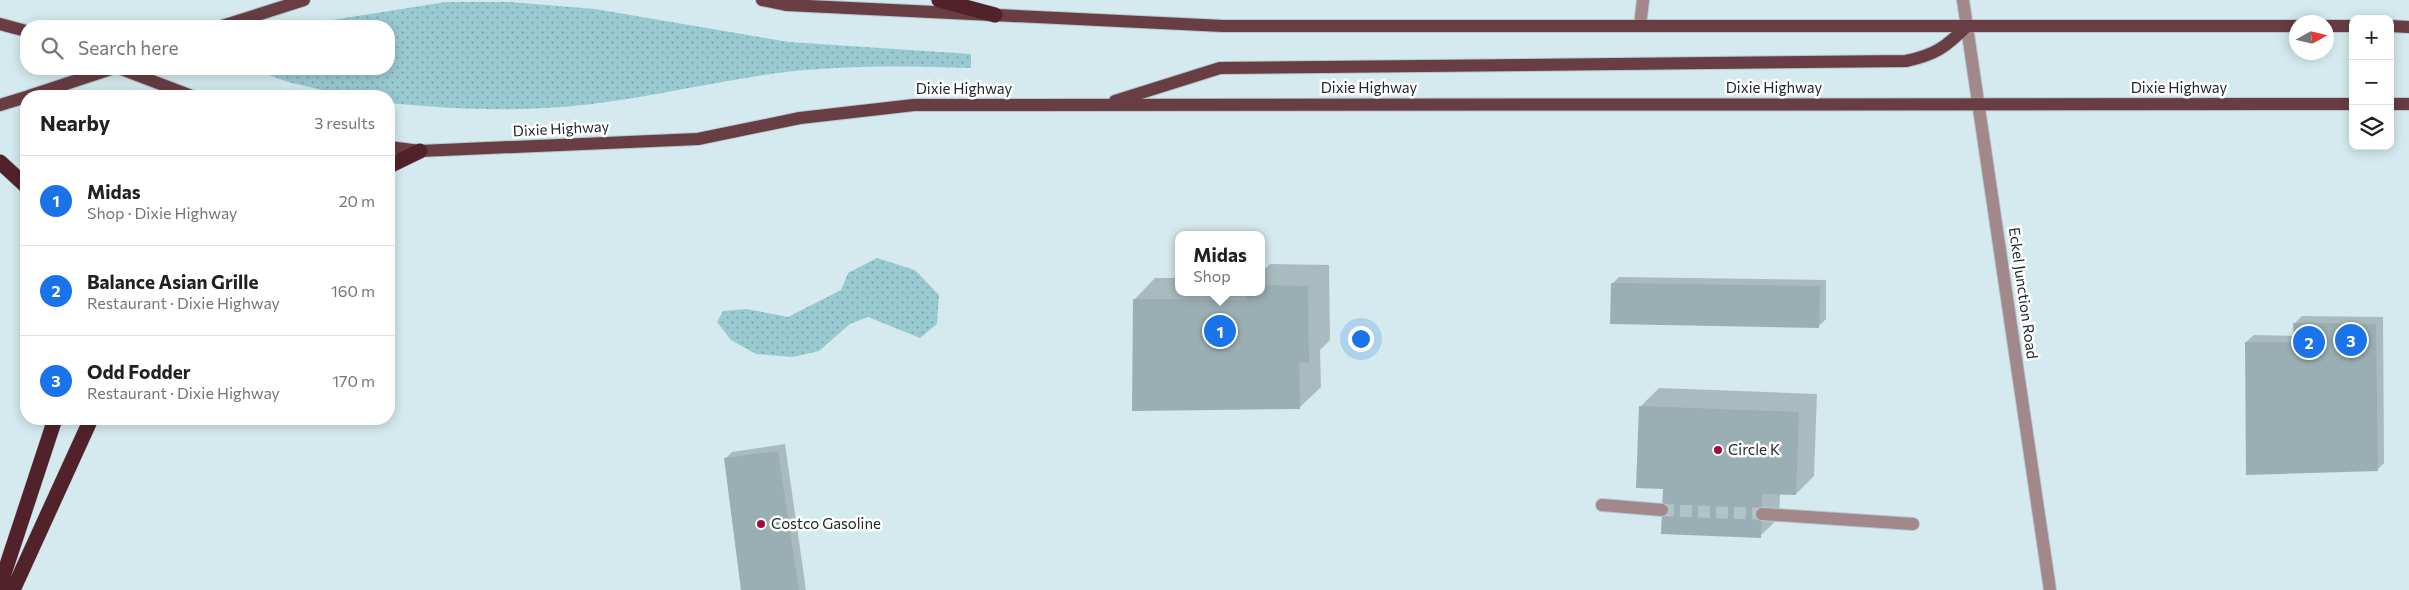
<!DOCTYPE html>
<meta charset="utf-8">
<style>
:root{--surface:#fff;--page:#f6f6f6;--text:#202124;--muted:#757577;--line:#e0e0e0;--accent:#1a73e8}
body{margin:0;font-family:Commissioner,sans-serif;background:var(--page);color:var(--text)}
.controls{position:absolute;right:15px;top:15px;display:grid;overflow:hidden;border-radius:10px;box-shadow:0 2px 12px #0003}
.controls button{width:45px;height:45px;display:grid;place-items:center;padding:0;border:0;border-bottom:1px solid var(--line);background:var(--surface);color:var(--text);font:25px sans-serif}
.compass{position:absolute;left:2289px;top:15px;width:45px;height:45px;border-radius:50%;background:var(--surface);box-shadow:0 2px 12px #0003;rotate:82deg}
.you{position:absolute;left:1360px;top:338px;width:18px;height:18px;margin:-12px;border:4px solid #fff;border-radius:50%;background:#1a73e8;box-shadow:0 0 0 8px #1a73e833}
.badge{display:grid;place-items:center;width:32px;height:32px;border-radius:50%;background:var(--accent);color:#fff;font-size:16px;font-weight:700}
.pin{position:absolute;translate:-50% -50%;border:2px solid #fff;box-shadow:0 1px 5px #0006}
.popup{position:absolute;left:1175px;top:231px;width:90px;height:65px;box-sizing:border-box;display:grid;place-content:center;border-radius:10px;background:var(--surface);filter:drop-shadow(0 1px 4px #0005);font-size:16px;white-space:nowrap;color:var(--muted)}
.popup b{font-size:19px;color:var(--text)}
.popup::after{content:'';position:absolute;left:50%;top:100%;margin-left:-10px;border:10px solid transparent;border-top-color:var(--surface)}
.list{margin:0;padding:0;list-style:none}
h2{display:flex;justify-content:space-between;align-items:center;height:65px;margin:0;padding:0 20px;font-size:21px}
h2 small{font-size:16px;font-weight:400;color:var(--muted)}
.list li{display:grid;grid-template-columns:32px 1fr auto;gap:15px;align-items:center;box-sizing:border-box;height:90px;padding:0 20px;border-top:1px solid var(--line)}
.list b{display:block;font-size:19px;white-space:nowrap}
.list p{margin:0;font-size:16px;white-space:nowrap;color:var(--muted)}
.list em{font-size:16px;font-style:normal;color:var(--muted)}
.icon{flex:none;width:28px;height:28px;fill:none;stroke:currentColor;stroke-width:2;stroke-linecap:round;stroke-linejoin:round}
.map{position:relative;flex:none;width:2409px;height:590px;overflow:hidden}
.search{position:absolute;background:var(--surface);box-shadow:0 2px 12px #0003;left:20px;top:20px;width:375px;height:55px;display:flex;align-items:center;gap:12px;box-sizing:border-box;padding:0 18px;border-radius:20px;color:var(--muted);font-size:19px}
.panel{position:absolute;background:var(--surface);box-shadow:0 2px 12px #0003;left:20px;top:90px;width:375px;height:335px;border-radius:20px}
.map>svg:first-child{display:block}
.grass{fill:url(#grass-dots)}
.shadow{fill:#0003}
.building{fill:#9aafb3}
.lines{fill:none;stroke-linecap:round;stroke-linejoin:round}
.minor-tunnel{stroke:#b0c3c7;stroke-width:12;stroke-dasharray:12 6;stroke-linecap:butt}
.minor-casing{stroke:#b4c7cb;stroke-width:14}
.major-casing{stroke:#b4c7cb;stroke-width:14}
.highway-casing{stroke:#b4c7cb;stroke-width:16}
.minor{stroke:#a3888b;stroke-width:12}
.major{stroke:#683d43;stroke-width:12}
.highway{stroke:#52222b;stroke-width:15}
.poi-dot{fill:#a40941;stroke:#fff;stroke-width:2}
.labels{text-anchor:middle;stroke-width:5;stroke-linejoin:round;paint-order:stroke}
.street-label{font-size:15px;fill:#202829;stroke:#fff}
.poi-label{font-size:15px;fill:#202829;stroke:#fff;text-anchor:start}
</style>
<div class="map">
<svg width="2409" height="590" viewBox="0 0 2409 590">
<defs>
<pattern id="grass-dots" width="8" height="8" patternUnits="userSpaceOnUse" patternTransform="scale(1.25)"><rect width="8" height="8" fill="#99cad2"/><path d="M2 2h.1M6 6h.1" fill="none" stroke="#7ca4aa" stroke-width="1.8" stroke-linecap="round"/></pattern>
</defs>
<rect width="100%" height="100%" fill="#d4eaee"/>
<g class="grass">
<path d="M446,2H510L595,9L789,42L971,54V68C910,66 847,65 786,72C721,80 657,96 592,104C525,112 456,110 389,103V96H347L288,82L252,69H389V26H294Z"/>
<polygon points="877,258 915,270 939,295 937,324 920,338 868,317 850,324 819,351 793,357 756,354 731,340 717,322 723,311 747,309 788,317 841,290 848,273"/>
</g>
<g class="shadow">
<polygon points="1270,264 1329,265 1330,340 1320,350 1321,387 1299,408 1134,300 1155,278 1179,278 1179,292 1261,292 1261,273"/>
<polygon points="1619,277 1826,280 1826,319 1819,326 1612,284"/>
<polygon points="2302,316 2383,317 2384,463 2377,470 2246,342 2254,335 2295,336 2295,323"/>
<polygon points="1659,388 1817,394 1814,476 1796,494 1780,494 1779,518 1760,536 1664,488 1640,407"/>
<polygon points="785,444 806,590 743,590 725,459 732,452"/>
</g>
<g class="building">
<polygon points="1611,283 1820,286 1819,328 1610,324"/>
<polygon points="1261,285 1308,286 1309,363 1299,362 1300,409 1132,411 1133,299 1246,300 1247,292 1261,292"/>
<polygon points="2293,323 2376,324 2378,471 2246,475 2245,342 2294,342"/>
<polygon points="1639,406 1799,412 1796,495 1762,494 1761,538 1661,534 1663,489 1636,488"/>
<polygon points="778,451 799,590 741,590 724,458"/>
</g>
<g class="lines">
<polyline class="minor-tunnel" points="1662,510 1762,514"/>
<defs>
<g id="minor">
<polyline points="1963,0 2050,590"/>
<polyline points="1640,26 1643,0"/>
<polyline points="1602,505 1662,510"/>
<polyline points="1762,514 1913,524"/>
</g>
<g id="major">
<polyline points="762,0 787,5 1223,26 2296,26"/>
<polyline points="0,24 26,31"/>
<polyline points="222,26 304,0"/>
<polyline points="2326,26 2353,26"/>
<polyline points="2390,26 2409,27"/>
<polyline points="121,69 192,96"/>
<polyline points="29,96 111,69"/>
<path d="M1115,101L1220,68L1906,61C1935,55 1946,47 1967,26"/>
<polyline points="2390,104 2409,104"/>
<polyline points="0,105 26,97"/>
<polyline points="389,147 420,151 698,139 800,118 914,105 2353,104"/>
</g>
<g id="highway">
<polyline points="939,0 995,15"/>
<polyline points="0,162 26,186"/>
<polyline points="389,166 420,151"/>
<polyline points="0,586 55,419"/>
<polyline points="13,590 91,419"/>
</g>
</defs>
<use href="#minor" class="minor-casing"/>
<use href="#major" class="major-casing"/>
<use href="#highway" class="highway-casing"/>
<use href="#minor" class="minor"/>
<use href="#major" class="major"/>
<use href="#highway" class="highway"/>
</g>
<g class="poi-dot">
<circle cx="1718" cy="450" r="5"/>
<circle cx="761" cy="524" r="5"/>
</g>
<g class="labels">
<g class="street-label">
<text x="1369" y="93">Dixie Highway</text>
<text x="1774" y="93">Dixie Highway</text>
<text x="2179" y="93">Dixie Highway</text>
<text x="964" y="94">Dixie Highway</text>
<text transform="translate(561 129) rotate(-3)" y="5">Dixie Highway</text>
<text transform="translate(2023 293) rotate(82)" y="5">Eckel Junction Road</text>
</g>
<g class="poi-label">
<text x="1728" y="455">Circle K</text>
<text x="771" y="529">Costco Gasoline</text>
</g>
</g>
</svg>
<div class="controls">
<button>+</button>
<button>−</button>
<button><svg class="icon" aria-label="layers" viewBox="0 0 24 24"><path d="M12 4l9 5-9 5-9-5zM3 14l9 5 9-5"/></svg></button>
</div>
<svg class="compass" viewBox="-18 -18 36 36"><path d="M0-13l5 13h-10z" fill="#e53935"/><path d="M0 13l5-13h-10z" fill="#757577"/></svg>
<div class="you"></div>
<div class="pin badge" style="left:1220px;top:331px">1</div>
<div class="popup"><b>Midas</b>Shop</div>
<div class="pin badge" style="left:2309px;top:342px">2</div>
<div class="pin badge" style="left:2351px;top:340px">3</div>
<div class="search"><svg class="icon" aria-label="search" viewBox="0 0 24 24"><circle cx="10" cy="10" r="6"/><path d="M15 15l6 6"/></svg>Search here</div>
<section class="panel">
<h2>Nearby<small>3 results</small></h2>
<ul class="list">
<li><span class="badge">1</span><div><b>Midas</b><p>Shop · Dixie Highway</p></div><em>20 m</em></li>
<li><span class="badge">2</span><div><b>Balance Asian Grille</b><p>Restaurant · Dixie Highway</p></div><em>160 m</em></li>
<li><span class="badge">3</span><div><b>Odd Fodder</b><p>Restaurant · Dixie Highway</p></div><em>170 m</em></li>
</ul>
</section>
</div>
